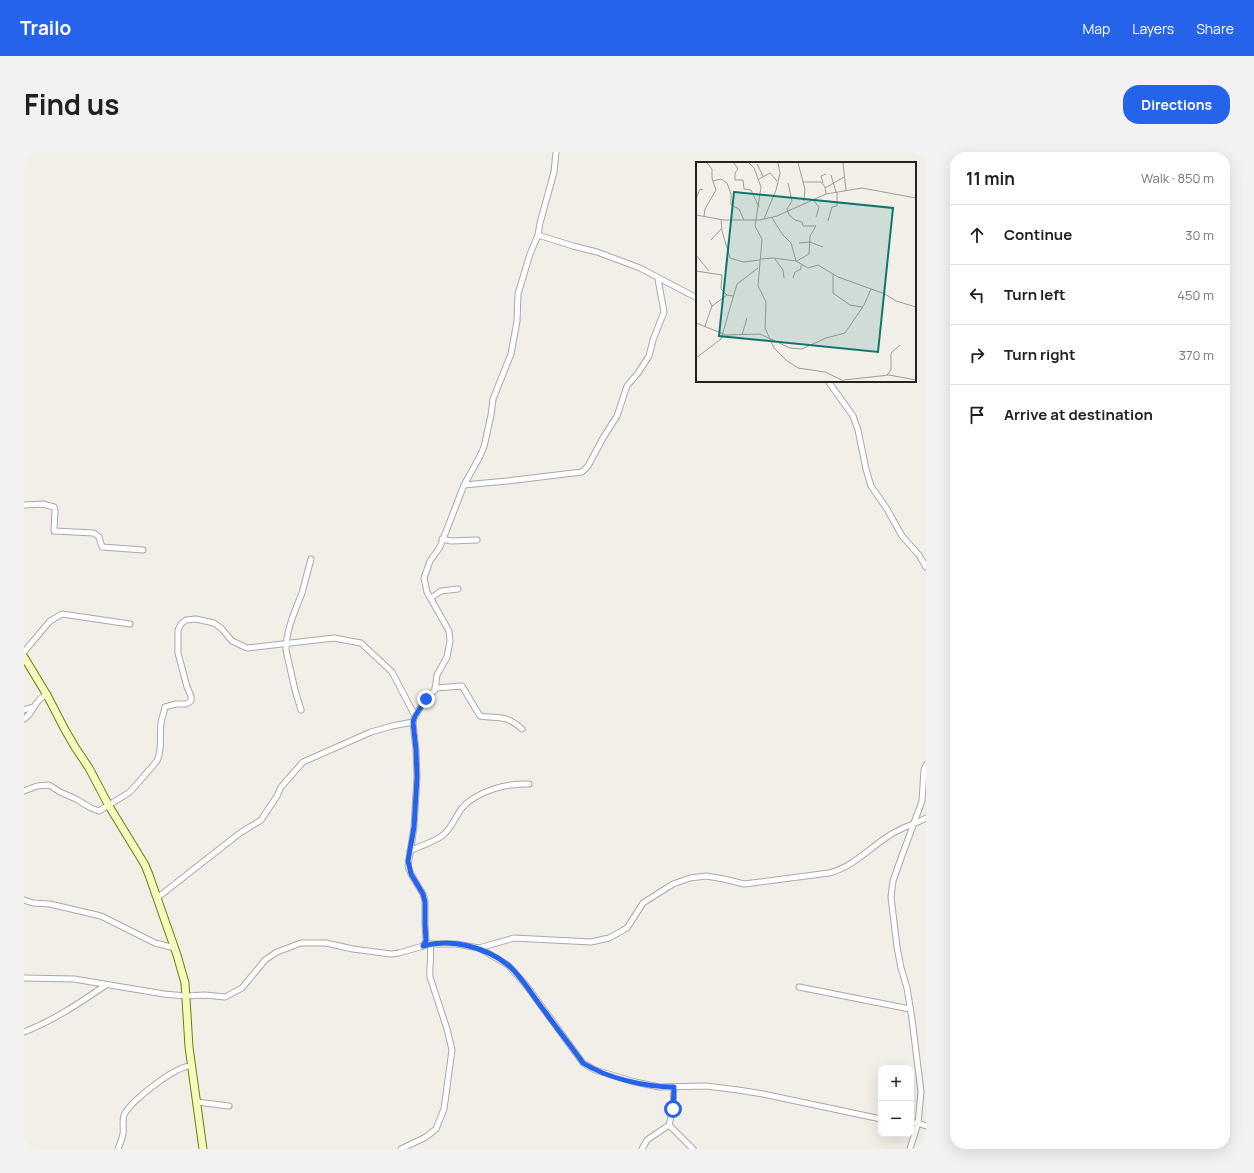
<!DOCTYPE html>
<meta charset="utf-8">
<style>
:root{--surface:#fff;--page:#f2f2f2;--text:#202124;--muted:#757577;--line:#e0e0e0;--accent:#2563eb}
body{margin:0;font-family:Manrope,sans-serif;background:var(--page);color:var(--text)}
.controls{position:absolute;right:12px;bottom:12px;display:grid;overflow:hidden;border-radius:8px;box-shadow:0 4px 16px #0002}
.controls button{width:36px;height:36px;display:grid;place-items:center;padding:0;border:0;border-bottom:1px solid var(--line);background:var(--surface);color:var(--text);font:20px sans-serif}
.stop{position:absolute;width:12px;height:12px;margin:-9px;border:3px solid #2563eb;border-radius:50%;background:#fff}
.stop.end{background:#2563eb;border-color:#fff;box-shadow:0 1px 4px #0008}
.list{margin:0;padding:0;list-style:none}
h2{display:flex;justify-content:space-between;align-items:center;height:52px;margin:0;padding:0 16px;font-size:17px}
h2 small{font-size:13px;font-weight:400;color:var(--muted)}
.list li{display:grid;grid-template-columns:26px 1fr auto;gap:12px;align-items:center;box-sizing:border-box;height:60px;padding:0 16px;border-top:1px solid var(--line)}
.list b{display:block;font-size:15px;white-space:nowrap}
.list em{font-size:13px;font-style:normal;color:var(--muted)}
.icon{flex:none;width:22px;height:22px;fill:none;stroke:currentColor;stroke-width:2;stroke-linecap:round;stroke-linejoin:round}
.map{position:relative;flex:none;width:902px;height:997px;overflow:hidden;border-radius:16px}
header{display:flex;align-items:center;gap:24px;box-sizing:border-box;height:56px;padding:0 20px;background:var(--accent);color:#fff}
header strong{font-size:19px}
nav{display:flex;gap:22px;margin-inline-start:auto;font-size:14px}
.intro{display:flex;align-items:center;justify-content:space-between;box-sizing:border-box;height:96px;padding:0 24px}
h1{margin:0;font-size:28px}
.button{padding:10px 18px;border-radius:16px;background:var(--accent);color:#fff;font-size:14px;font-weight:700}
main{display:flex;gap:24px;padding:0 24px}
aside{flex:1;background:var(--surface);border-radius:16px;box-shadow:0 4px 16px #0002}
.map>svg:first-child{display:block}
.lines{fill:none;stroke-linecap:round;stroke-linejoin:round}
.street-casing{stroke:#a9a9a9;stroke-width:7}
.secondary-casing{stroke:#707d05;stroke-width:9}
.street{stroke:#fff;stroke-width:5}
.secondary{stroke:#f7fabf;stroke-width:7}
.route{stroke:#2563eb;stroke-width:5}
.inset-road{fill:none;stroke:#9f9d99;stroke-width:1}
.view{fill:#0f766e;fill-opacity:0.15;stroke:#0f766e;stroke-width:2}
.inset-edge{fill:none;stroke:#222;stroke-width:2}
</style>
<header>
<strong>Trailo</strong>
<nav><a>Map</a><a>Layers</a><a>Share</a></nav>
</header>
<div class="intro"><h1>Find us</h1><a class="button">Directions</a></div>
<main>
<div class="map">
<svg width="902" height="997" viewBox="0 0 902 997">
<rect width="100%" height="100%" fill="#f2efe9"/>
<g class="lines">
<defs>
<g id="street">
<polyline points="514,83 549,94 573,100 616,116 673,146"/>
<polyline points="804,229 829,264 834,278 842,317 847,334 863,357 878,384 895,403 902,415"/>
<polyline points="440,333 483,329 558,320 564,314 579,286 593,264 603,234 614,221 625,204 629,188 640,160 634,127"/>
<polyline points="0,353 19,352 30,355 31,358 30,379 70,381 75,385 78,395 119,398"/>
<polyline points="418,387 427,389 453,388"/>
<polyline points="407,446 417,439 434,437"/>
<polyline points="0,500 26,469 38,462 106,472"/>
<path d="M411,536L438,534L456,564C476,567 481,562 498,577"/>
<polyline points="0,558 9,555"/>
<path d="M277,558L271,538L262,498C262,478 271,459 278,441C281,430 284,418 287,407"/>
<path d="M0,567C11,560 10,547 23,543"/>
<path d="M0,639L13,634L25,633L36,640L52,647L67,656L75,659L106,640L133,609C139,596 135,584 137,571C138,565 140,561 141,555L152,552H162L167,549V544L163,535L154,501V478L157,472L162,468L172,467L190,471L198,477L208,489L223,496L310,486L337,491L368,520L391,564"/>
<path d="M386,699C397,693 409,691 419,683C428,676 431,665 438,656C453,639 483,631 505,632"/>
<polyline points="133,746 216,681 237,668 253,644 257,635 279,610 347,580 368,574 389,570"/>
<polyline points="0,748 9,751 26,752 77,764 131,791 151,796"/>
<polyline points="399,794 402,789 401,772 401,749 399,742 387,722 384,714 390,675 393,625 392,598 389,570 391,564 402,547 411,538 413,523 423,505 426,489 425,479 403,440 400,426 406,409 416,395 440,333 455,306 460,295 467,263 469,247 487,202 493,169 494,142 506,102 514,83 516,71 530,20 532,0"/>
<polyline points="455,796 484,813 502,833 559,911 571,918 611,930 635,935 682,934 714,938 739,942 857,967"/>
<path d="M0,826L50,827L140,842L162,844L181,843L201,845L218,836L241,808L253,800L277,791H302L329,797L367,802L375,801L406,792H432L455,796L490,786L567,790L585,786L603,776L619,751L649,732L666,726L682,724L700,727L720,732L805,721C829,715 843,698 863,685C875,676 889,673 902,666"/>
<polyline points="775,835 886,857"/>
<path d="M0,880C29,869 57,850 82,833"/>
<polyline points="650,935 649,957 645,973 669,997"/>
<polyline points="173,950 205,954"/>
<polyline points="887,971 894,971 902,974"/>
<path d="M94,997C96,992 98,987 99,982C100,976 98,969 100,963C107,949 151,914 167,914"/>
<path d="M377,997L402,985L412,977L420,957L428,898L423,877L406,825C405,814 408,804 406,792"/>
<polyline points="618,997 623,988 645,973"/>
<polyline points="886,997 894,971 897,940 888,867 883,836 877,816 873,795 867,745 869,729 876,709 898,649 900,618 902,613"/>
</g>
<polyline id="secondary" points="0,505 23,543 40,576 51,595 65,616 85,654 121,713 125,723 153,803 161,831 165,895 179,997"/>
</defs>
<use href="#street" class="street-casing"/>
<use href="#secondary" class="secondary-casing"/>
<use href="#street" class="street"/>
<use href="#secondary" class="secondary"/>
</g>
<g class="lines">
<path class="route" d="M402,547L391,564L389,570L392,598L393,625L390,675L384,709L387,722L399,742L401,750V772L402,789L399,794C428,786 461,795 484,813C498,825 510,846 522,861C534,878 547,894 559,911C583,926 621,935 650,935L649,957"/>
</g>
<g transform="translate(672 10)">
<rect width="220" height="220" fill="#f2efe9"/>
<path class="inset-road" d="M38,1L42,7L39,11V18H47L48,27L55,28L63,45M53,1L58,6L65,25L59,64L66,77L62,124L70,140L69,166L78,186L90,198L102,206L129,210L148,219M102,1L109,27L108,39M147,1L150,28M61,2L67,14M135,13L140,30M63,17L74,11L81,19M17,19L25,17L31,21L35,32V43L43,47L48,58M106,20H125L129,25L130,32M92,21L96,39L91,47L93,53L99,58L106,60L107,64H120L114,74L113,92L101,99M127,21L125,14L130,12M129,26L148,15M0,37L4,27L7,28M117,38L123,45L120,55M0,53L28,58H64L81,54L130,32L166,26L220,36M8,54L9,47L20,28L16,16V7L11,1M76,56L87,73L95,81L100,99M68,57L80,28L84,11L82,1M25,58L26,69L34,96L47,100L64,98M132,59L136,45L141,44V30M15,78L25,67M103,81L114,80L127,85M0,93L13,109M64,97L77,96L100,99L112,106L122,103L142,115L189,132L200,139L220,145M79,97L87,108L88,116M0,109L26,113L25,127L31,133M137,112V131L154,143L166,145M97,116L99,110L105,107V103M16,144L31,133L37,134M0,161L30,173L64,172L94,186L106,187L130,176L149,171L168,143L175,127M9,164L16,144L13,138M46,173L51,156M0,196L25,177L41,122L62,106M191,213L195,208V191L204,183M148,218L193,213L220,218"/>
<path class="view" d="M38,30L197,46L182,190L23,174Z"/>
<rect width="220" height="220" class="inset-edge"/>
</g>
</svg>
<div class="controls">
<button>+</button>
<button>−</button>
</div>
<div class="stop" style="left:649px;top:957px"></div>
<div class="stop end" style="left:402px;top:547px"></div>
</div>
<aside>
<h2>11 min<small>Walk · 850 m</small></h2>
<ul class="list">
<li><svg class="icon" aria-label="ahead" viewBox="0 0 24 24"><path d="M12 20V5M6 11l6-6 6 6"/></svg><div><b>Continue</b></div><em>30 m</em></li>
<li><svg class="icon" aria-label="left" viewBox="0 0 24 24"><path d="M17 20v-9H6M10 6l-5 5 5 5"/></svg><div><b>Turn left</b></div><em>450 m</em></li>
<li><svg class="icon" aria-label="right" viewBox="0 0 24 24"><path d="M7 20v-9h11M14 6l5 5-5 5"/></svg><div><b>Turn right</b></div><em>370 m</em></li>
<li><svg class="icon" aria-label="arrive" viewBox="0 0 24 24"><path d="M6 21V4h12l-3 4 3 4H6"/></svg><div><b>Arrive at destination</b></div></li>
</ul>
</aside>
</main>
